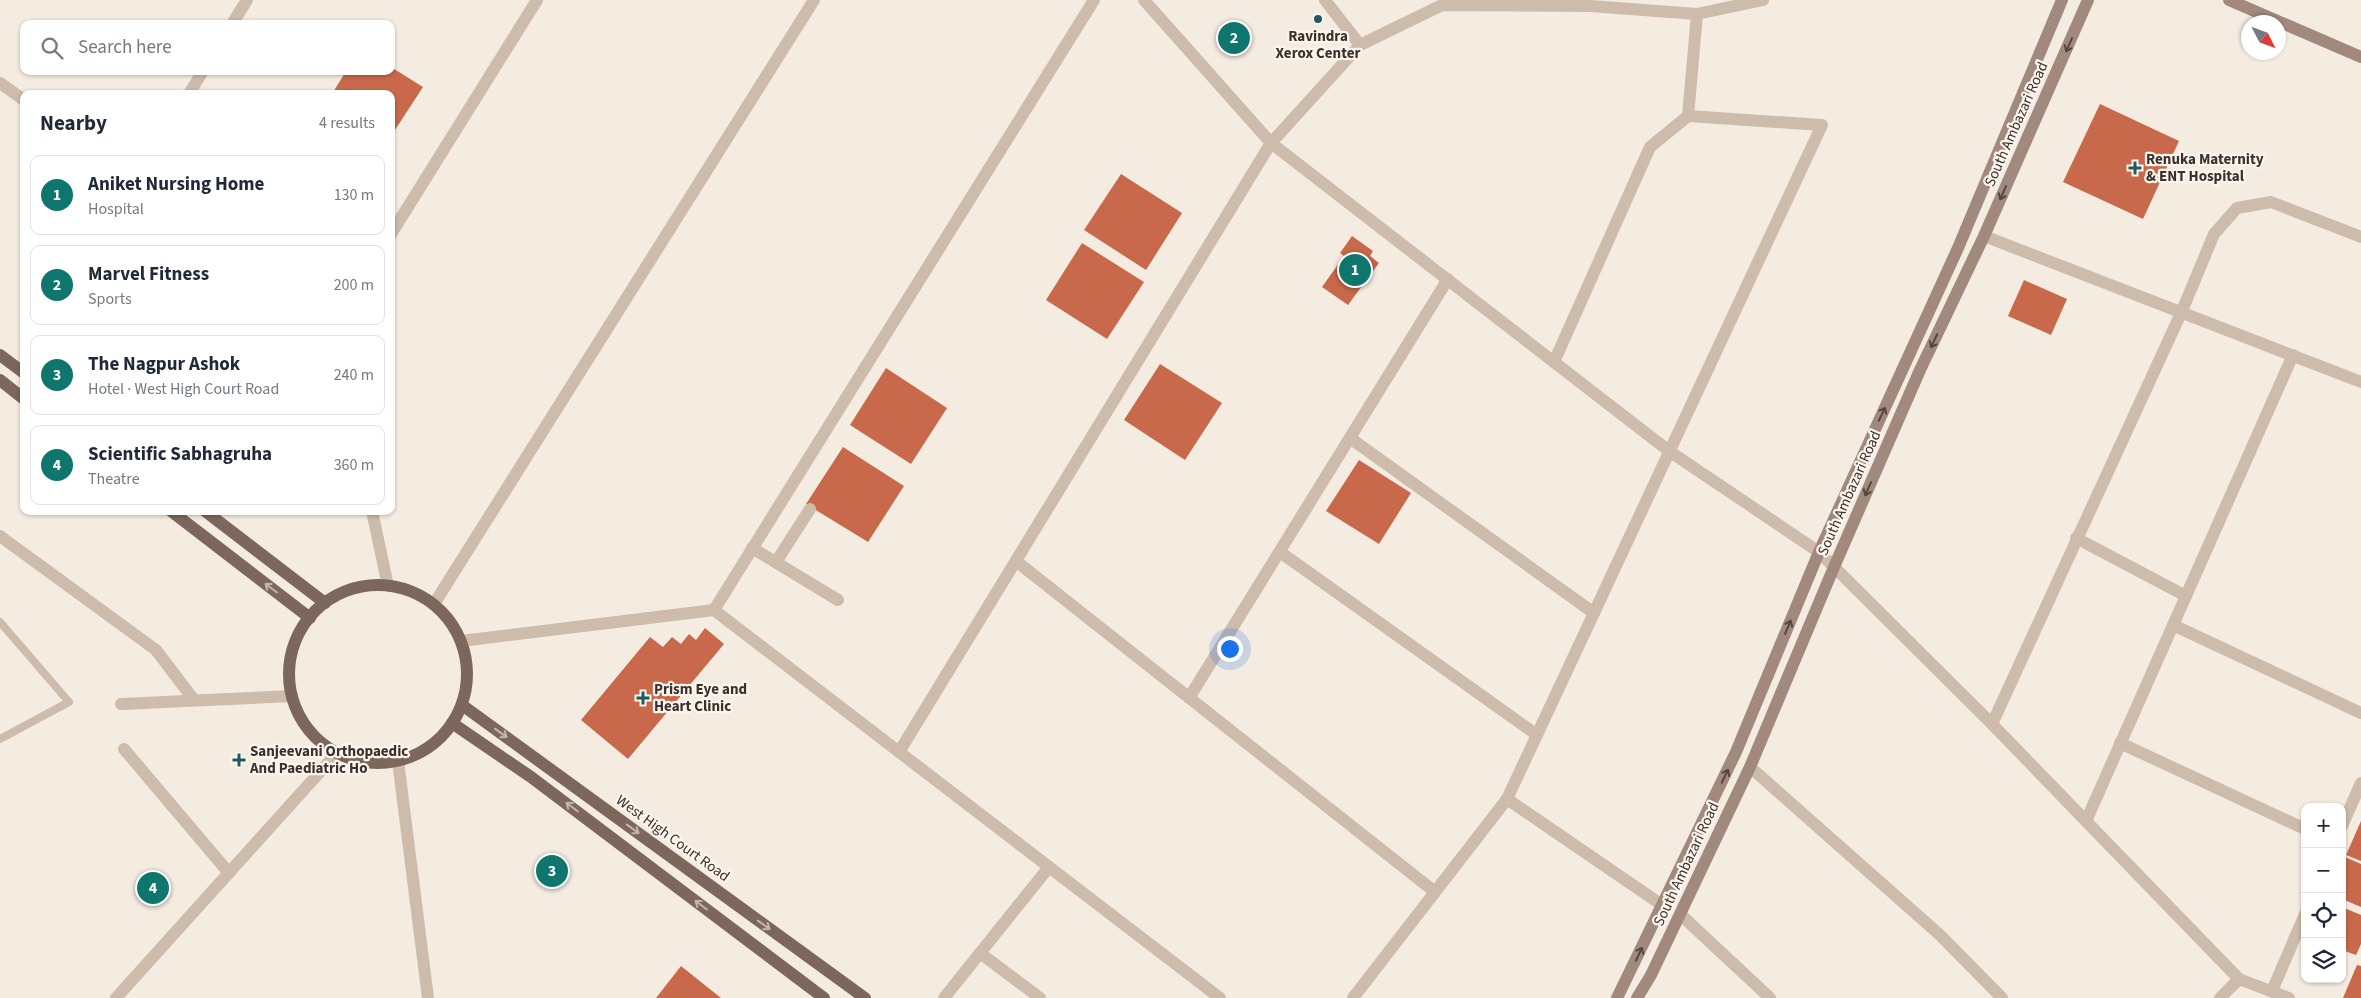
<!DOCTYPE html>
<meta charset="utf-8">
<style>
:root{--surface:#fff;--page:#f2f2f3;--text:#1f2937;--muted:#747a83;--line:#e0e1e3;--accent:#0f766e}
body{margin:0;font-family:"Source Sans 3",sans-serif;background:var(--page);color:var(--text)}
.controls{position:absolute;right:15px;bottom:15px;display:grid;overflow:hidden;border-radius:10px;box-shadow:0 1px 4px #0004}
.controls button{width:45px;height:45px;display:grid;place-items:center;padding:0;border:0;border-bottom:1px solid var(--line);background:var(--surface);color:var(--text);font:25px sans-serif}
.compass{position:absolute;left:2241px;top:15px;width:45px;height:45px;border-radius:50%;background:var(--surface);box-shadow:0 1px 4px #0004;rotate:132deg}
.you{position:absolute;left:1229px;top:648px;width:18px;height:18px;margin:-12px;border:4px solid #fff;border-radius:50%;background:#1a73e8;box-shadow:0 0 0 8px #1a73e833}
.badge{display:grid;place-items:center;width:32px;height:32px;border-radius:50%;background:var(--accent);color:#fff;font-size:16px;font-weight:700}
.pin{position:absolute;translate:-50% -50%;border:2px solid #fff;box-shadow:0 1px 5px #0006}
.list{margin:0;padding:0;list-style:none}
h2{display:flex;justify-content:space-between;align-items:center;height:65px;margin:0;padding:0 20px;font-size:21px}
h2 small{font-size:16px;font-weight:400;color:var(--muted)}
.list li{display:grid;grid-template-columns:32px 1fr auto;gap:15px;align-items:center;box-sizing:border-box;height:80px;margin:0 10px 10px;padding:0 10px;border:1px solid var(--line);border-radius:10px}
.list b{display:block;font-size:19px;white-space:nowrap}
.list p{margin:0;font-size:16px;white-space:nowrap;color:var(--muted)}
.list em{font-size:16px;font-style:normal;color:var(--muted)}
.icon{flex:none;width:28px;height:28px;fill:none;stroke:currentColor;stroke-width:2;stroke-linecap:round;stroke-linejoin:round}
.map{position:relative;flex:none;width:2361px;height:998px;overflow:hidden}
.search{position:absolute;background:var(--surface);box-shadow:0 1px 4px #0004;left:20px;top:20px;width:375px;height:55px;display:flex;align-items:center;gap:12px;box-sizing:border-box;padding:0 18px;border-radius:10px;color:var(--muted);font-size:19px}
.panel{position:absolute;background:var(--surface);box-shadow:0 1px 4px #0004;left:20px;top:90px;width:375px;height:425px;border-radius:10px}
.map>svg:first-child{display:block}
.building{fill:#c8694b}
.lines{fill:none;stroke-linecap:round;stroke-linejoin:round}
.lane{stroke:#cdbbac;stroke-width:8}
.street{stroke:#cdbbac;stroke-width:12}
.secondary{stroke:#a18a7d;stroke-width:12}
.primary{stroke:#7d675c;stroke-width:12}
.oneway{stroke:#544640}
.oneway2{stroke:#c2b5ac}
.poi-dot{fill:#1f5a5e;stroke:#fbf5ee;stroke-width:2}
.labels{text-anchor:middle;stroke-width:4.5;stroke-linejoin:round;paint-order:stroke}
.poi-label{font-size:15px;font-weight:bold;fill:#3b302b;stroke:#fbf5ee;text-anchor:start}
.street-label{font-size:15px;fill:#3b302b;stroke:#fbf5ee}
</style>
<div class="map">
<svg width="2361" height="998" viewBox="0 0 2361 998">
<rect width="100%" height="100%" fill="#f4ebe1"/>
<g class="building">
<polygon points="391,67 423,87 391,136 391,94 332,94 346,71 391,71"/>
<polygon points="2100,104 2179,141 2143,219 2063,182"/>
<polygon points="1121,174 1182,213 1146,270 1084,230"/>
<polygon points="1352,236 1373,251 1370,256 1379,263 1348,305 1322,287 1344,256 1340,253"/>
<polygon points="1082,243 1144,282 1107,339 1046,300"/>
<polygon points="2024,280 2067,299 2051,335 2008,316"/>
<polygon points="1160,364 1222,403 1185,460 1124,420"/>
<polygon points="886,368 947,408 911,464 850,425"/>
<polygon points="843,447 904,486 868,542 806,504"/>
<polygon points="1359,460 1411,493 1379,544 1326,511"/>
<polygon points="705,628 724,644 628,759 581,720 650,637 663,647 672,637 681,644 689,634 696,640"/>
<polygon points="2361,821 2361,861 2346,855"/>
<polygon points="2345,857 2361,864 2361,907 2342,899 2342,865"/>
<polygon points="2342,907 2361,915 2361,944 2356,955 2342,950"/>
<polygon points="2357,965 2361,966 2361,998 2343,998"/>
<polygon points="681,966 721,998 656,998"/>
</g>
<g class="lines">
<polyline class="lane" points="0,622 69,702 0,739"/>
<g class="street">
<polyline points="1144,0 1271,143 1669,451 1819,552 1992,724 2239,979 2289,998"/>
<polyline points="1325,0 1360,45"/>
<polyline points="232,24 247,0"/>
<polyline points="0,83 24,100"/>
<polyline points="189,94 203,71"/>
<polyline points="1688,116 1697,14"/>
<polyline points="391,234 537,0"/>
<polyline points="1984,236 2361,382"/>
<polyline points="1350,438 1594,613"/>
<polyline points="372,511 388,586"/>
<polyline points="0,536 156,650 194,700"/>
<polyline points="2076,538 2186,596"/>
<polyline points="752,548 838,600"/>
<polyline points="1280,552 1537,735"/>
<polyline points="1016,561 1435,892"/>
<polyline points="776,562 810,509"/>
<polyline points="434,604 814,0"/>
<polyline points="714,610 1220,998"/>
<polyline points="2173,625 2361,713"/>
<polyline points="461,641 714,610 1094,0"/>
<polyline points="1189,698 1448,279"/>
<polyline points="121,704 292,696"/>
<polyline points="1992,724 2182,311 2214,234 2237,208 2271,202 2361,237"/>
<polyline points="2120,743 2305,829"/>
<polyline points="124,749 229,873"/>
<polyline points="899,752 1271,143 1360,45 1442,5 1590,6 1697,14 1763,0"/>
<polyline points="398,761 428,998"/>
<polyline points="1750,767 1940,935 2002,998"/>
<polyline points="1507,799 1662,905"/>
<polyline points="2086,821 2293,355"/>
<polyline points="2342,826 2361,783"/>
<polyline points="1680,914 1770,998"/>
<polyline points="980,953 1040,998"/>
<polyline points="2272,991 2305,914"/>
<polyline points="116,998 337,753"/>
<polyline points="944,998 1049,867"/>
<polyline points="1353,998 1507,799 1822,125 1688,116 1650,147 1554,362"/>
<polyline points="2220,998 2239,979"/>
</g>
<g class="secondary">
<polyline points="2229,0 2361,57"/>
<polyline points="1617,998 1736,752 1819,552 1958,248 2062,0"/>
<polyline points="1637,998 1651,975 1750,767 1834,567 1920,370 1984,236 2088,0"/>
</g>
<g class="primary">
<polyline points="0,355 24,373"/>
<polyline points="0,380 24,399"/>
<polyline points="171,511 310,618"/>
<polyline points="205,511 325,603"/>
<circle cx="378" cy="674" r="89"/>
<polyline points="462,705 865,998"/>
<polyline points="452,723 531,777 824,998"/>
</g>
</g>
<defs><path id="oneway-shaft" d="M-6 0H5M1.5-3L5.5 0L1.5 3" fill="none" stroke-width="1.6" stroke-linecap="round" stroke-linejoin="round" transform="scale(1.25)"/></defs>
<g class="oneway">
<use href="#oneway-shaft" transform="translate(2069 45) rotate(114)"/>
<use href="#oneway-shaft" transform="translate(2003 193) rotate(114)"/>
<use href="#oneway-shaft" transform="translate(1934 341) rotate(115)"/>
<use href="#oneway-shaft" transform="translate(1882 414) rotate(-65)"/>
<use href="#oneway-shaft" transform="translate(1868 489) rotate(114)"/>
<use href="#oneway-shaft" transform="translate(1788 627) rotate(-67)"/>
<use href="#oneway-shaft" transform="translate(1725 776) rotate(-64)"/>
<use href="#oneway-shaft" transform="translate(1639 954) rotate(-65)"/>
</g>
<g class="oneway2">
<use href="#oneway-shaft" transform="translate(271 588) rotate(-143)"/>
<use href="#oneway-shaft" transform="translate(501 733) rotate(36)"/>
<use href="#oneway-shaft" transform="translate(572 807) rotate(-143)"/>
<use href="#oneway-shaft" transform="translate(633 829) rotate(36)"/>
<use href="#oneway-shaft" transform="translate(701 905) rotate(-143)"/>
<use href="#oneway-shaft" transform="translate(764 925) rotate(36)"/>
</g>
<g class="poi-dot">
<circle cx="1318" cy="19" r="5"/>
<path d="M2132.5 160.5h5v5h5v5h-5v5h-5v-5h-5v-5h5z"/>
<path d="M640.5 690.5h5v5h5v5h-5v5h-5v-5h-5v-5h5z"/>
<path d="M236.5 752.5h5v5h5v5h-5v5h-5v-5h-5v-5h5z"/>
</g>
<g class="labels">
<g class="poi-label">
<text x="1318" y="41" text-anchor="middle">Ravindra<tspan x="1318" dy="17">Xerox Center</tspan></text>
<text x="2146" y="164">Renuka Maternity<tspan x="2146" dy="17">&amp; ENT Hospital</tspan></text>
<text x="654" y="694">Prism Eye and<tspan x="654" dy="17">Heart Clinic</tspan></text>
<text x="250" y="756">Sanjeevani Orthopaedic<tspan x="250" dy="17">And Paediatric Ho</tspan></text>
</g>
<g class="street-label">
<text transform="translate(2016 124) rotate(-66)" y="5">South Ambazari Road</text>
<text transform="translate(1849 493) rotate(-66)" y="5">South Ambazari Road</text>
<text transform="translate(673 838) rotate(36)" y="5">West High Court Road</text>
<text transform="translate(1686 864) rotate(-65)" y="5">South Ambazari Road</text>
</g>
</g>
</svg>
<div class="controls">
<button>+</button>
<button>−</button>
<button><svg class="icon" aria-label="locate" viewBox="0 0 24 24"><circle cx="12" cy="12" r="6"/><path d="M12 2v4M12 18v4M2 12h4M18 12h4"/></svg></button>
<button><svg class="icon" aria-label="layers" viewBox="0 0 24 24"><path d="M12 4l9 5-9 5-9-5zM3 14l9 5 9-5"/></svg></button>
</div>
<svg class="compass" viewBox="-18 -18 36 36"><path d="M0-13l5 13h-10z" fill="#e53935"/><path d="M0 13l5-13h-10z" fill="#747a83"/></svg>
<div class="you"></div>
<div class="pin badge" style="left:1355px;top:270px">1</div>
<div class="pin badge" style="left:1234px;top:38px">2</div>
<div class="pin badge" style="left:552px;top:871px">3</div>
<div class="pin badge" style="left:153px;top:888px">4</div>
<div class="search"><svg class="icon" aria-label="search" viewBox="0 0 24 24"><circle cx="10" cy="10" r="6"/><path d="M15 15l6 6"/></svg>Search here</div>
<section class="panel">
<h2>Nearby<small>4 results</small></h2>
<ul class="list">
<li><span class="badge">1</span><div><b>Aniket Nursing Home</b><p>Hospital</p></div><em>130 m</em></li>
<li><span class="badge">2</span><div><b>Marvel Fitness</b><p>Sports</p></div><em>200 m</em></li>
<li><span class="badge">3</span><div><b>The Nagpur Ashok</b><p>Hotel · West High Court Road</p></div><em>240 m</em></li>
<li><span class="badge">4</span><div><b>Scientific Sabhagruha</b><p>Theatre</p></div><em>360 m</em></li>
</ul>
</section>
</div>
